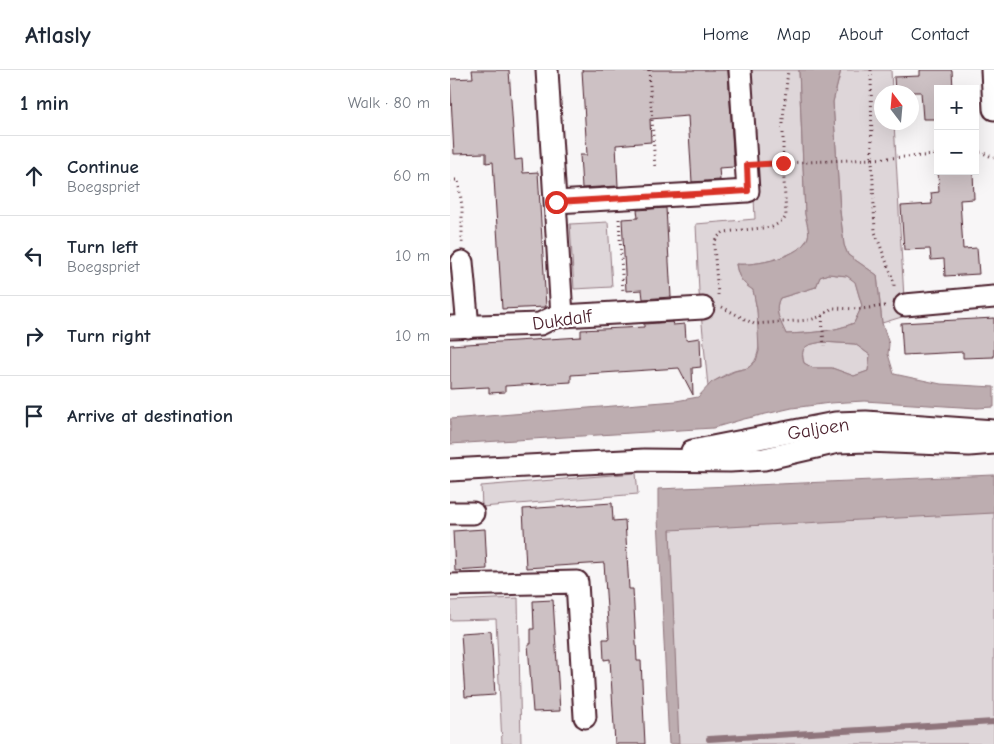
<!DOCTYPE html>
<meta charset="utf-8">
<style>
:root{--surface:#fff;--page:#f6f6f7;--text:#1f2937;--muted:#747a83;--line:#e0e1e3}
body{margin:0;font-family:"Comic Neue",sans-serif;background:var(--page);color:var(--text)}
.controls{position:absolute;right:15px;top:15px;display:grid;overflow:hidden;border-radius:0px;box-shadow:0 5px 20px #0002}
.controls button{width:45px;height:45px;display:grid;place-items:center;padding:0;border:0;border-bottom:1px solid var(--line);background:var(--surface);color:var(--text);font:25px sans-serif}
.compass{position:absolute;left:424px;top:15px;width:45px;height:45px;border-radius:50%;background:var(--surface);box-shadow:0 5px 20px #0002;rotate:344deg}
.stop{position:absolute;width:15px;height:15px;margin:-11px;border:4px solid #d93025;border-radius:50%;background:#fff}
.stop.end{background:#d93025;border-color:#fff;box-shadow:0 1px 5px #0008}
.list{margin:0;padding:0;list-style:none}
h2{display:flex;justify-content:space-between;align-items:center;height:65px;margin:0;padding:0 20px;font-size:21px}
h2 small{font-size:16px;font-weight:400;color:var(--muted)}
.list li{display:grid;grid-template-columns:32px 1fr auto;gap:15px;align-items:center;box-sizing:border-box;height:80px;padding:0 20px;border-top:1px solid var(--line)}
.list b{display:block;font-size:19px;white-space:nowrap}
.list p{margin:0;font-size:16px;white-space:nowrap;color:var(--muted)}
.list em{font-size:16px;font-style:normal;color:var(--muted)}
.icon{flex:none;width:28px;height:28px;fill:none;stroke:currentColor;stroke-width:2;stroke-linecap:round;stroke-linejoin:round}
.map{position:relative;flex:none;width:544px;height:674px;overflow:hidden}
header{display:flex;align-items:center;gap:30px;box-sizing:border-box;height:70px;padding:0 25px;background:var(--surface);border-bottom:1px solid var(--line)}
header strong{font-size:24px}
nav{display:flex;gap:28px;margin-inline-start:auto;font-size:18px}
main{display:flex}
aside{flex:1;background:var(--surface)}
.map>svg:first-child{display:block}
.green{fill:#ded6d9;stroke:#947a82}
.water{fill:#bdadb0;stroke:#8f747b;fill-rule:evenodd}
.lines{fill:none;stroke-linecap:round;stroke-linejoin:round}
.stream{stroke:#8f747b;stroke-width:6}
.building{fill:#cdc1c4;stroke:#4a1f2b}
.minor-casing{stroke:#4a1f2b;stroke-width:25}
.path{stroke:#4a1f2b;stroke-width:3;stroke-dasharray:1 4;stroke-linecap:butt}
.minor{stroke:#fff;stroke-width:21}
.route{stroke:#d93025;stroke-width:6}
.labels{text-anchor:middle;stroke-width:4.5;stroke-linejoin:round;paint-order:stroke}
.street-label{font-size:19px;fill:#4a1f2b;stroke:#fff}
</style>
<header>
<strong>Atlasly</strong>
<nav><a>Home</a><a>Map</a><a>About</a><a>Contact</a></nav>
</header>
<main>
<aside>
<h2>1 min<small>Walk · 80 m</small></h2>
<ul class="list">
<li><svg class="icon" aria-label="ahead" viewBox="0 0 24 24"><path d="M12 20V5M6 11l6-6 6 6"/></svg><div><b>Continue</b><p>Boegspriet</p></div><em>60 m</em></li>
<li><svg class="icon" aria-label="left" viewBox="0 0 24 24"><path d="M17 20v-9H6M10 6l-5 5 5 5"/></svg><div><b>Turn left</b><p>Boegspriet</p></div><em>10 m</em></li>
<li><svg class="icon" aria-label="right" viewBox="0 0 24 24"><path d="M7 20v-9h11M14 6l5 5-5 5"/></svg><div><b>Turn right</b></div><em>10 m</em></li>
<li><svg class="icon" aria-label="arrive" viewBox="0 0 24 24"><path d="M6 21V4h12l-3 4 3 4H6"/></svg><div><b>Arrive at destination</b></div></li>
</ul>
</aside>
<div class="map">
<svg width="544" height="674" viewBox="0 0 544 674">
<rect width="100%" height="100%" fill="#f8f6f7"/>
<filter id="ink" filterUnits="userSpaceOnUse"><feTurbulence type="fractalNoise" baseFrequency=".02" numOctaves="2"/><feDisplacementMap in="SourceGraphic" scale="10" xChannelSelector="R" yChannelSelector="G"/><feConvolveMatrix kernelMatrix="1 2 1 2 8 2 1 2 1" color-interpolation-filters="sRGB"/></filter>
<g filter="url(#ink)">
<g class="green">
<path d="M298,0H349L355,144C356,151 360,160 358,167C352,187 305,196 286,194C288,207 292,213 303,220C307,238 317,286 299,297C295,300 289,299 284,301C275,304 265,310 258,317L249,222L246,154L305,149Z"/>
<polygon points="391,0 441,0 442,22 432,22 432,52 444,53 455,246 432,253 427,205 398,185 394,175 390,141 383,32"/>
<polygon points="158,152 162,217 124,219 120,154"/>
<path d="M378,204L397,206L405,211L412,236L404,253C383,262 360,263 336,264C331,252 323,241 330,228L366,217L370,207Z"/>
<path d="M372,272L405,274L420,285L418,301L404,306L382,298H363L354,293C349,275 357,275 372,272Z"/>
<polygon points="186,403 188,424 32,437 31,416"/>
<polygon points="544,441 544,674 226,674 220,459"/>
<polygon points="68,528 71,674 52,674 46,549 0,550 0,531"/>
</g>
<g class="water">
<path d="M349,0H391L383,32L390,141L394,175L398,185L427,205L432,253L439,274L438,284L444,304L491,314L544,317V337L527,338L414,331L380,333L342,338L294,349L263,358L0,374V349L226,331L248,327L262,312L285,301L298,298L306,291L309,281L307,240L303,220C292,213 288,207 286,194C305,196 352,187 358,167C360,161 356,151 355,144ZM378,204L397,206L405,212L412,236L404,253C383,262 359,263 336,264C331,252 323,241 330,228L366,217L370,207ZM372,272L405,274L420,285L418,301L404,306L382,298H363L354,293C349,275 358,275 372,272Z"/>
<polygon points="544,405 544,443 220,460 229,674 219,674 208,448 208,419"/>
</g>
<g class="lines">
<polyline class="stream" points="259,669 544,652"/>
</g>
<g class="building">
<polygon points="22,0 59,0 65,90 72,89 73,103 88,102 96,237 52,239 43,92 36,93 36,83 4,84 0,9 23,8"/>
<polygon points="132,0 278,0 284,97 269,98 270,110 242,112 238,46 200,49 201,72 166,75 168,116 132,118 130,85 137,85"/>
<polygon points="470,0 502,0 503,19 488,19 488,49 473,49 471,22 445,22 444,7 470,6"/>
<polygon points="488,101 523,101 524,129 510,130 513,179 527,178 529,204 495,206 494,189 481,190 480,179 454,180 451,136 482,134 481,123 489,122"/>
<polygon points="216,138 221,227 193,229 192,220 176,221 172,149 188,148 187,140"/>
<polygon points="544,248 544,287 513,288 513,282 453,285 451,253"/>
<polygon points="222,252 223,255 235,254 236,270 250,268 251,297 242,298 243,325 229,298 121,305 121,312 55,316 55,322 39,323 39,317 0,319 0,275 131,267 131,260 194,257 194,254"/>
<polygon points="162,433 163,451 175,450 179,519 183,519 187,591 191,591 195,674 165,674 160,589 154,590 153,569 159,569 154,493 76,498 73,439"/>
<polygon points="35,459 37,499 5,501 3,461"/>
<polygon points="103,530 110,641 83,642 78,574 81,574 81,559 84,559 83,531"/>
<polygon points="41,561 45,625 15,627 11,563"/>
</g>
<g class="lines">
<defs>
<g id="minor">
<polyline points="97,0 112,246"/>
<polyline points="542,0 544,39"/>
<polyline points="106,132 298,121 290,0"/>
<polyline points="12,192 18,257"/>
<polyline points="455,235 544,227"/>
<polyline points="0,257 90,254 102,248 112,246 253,238"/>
<polyline points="242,381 385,353 416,352 544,361"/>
<polyline points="0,400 194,390 280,391 314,389 388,372 417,371 519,375 544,373"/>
<polyline points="0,443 23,443"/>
<polyline points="0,515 127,512 135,647"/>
</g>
</defs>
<use href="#minor" class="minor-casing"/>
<g class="path">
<polyline points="199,0 205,98"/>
<polyline points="421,0 422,89 488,85"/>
<polyline points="525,83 531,82 544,88"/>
<polyline points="317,94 333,93 333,49 338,0"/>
<polyline points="0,110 8,110 12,136 12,174"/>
<polyline points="169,149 173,223"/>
<path d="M268,225L264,176C265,169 268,166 274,162L322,157L333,151L336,146L333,93L422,89L425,162L444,212V218"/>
<polyline points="272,237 304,254 360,250 372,246 382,238 410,239 435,236"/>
<polyline points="372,246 374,276"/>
</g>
<use href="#minor" class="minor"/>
</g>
</g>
<g class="lines" filter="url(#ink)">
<polyline class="route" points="106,132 298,121 297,95 333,93"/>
</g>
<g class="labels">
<g class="street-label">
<text transform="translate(112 249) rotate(-8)" y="7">Dukdalf</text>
<text transform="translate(368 358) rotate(-9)" y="7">Galjoen</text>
</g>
</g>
</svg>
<div class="controls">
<button>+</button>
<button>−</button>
</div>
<svg class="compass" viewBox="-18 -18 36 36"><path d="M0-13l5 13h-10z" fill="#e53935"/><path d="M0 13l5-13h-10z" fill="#747a83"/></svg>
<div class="stop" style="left:106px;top:132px"></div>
<div class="stop end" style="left:333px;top:93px"></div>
</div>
</main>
